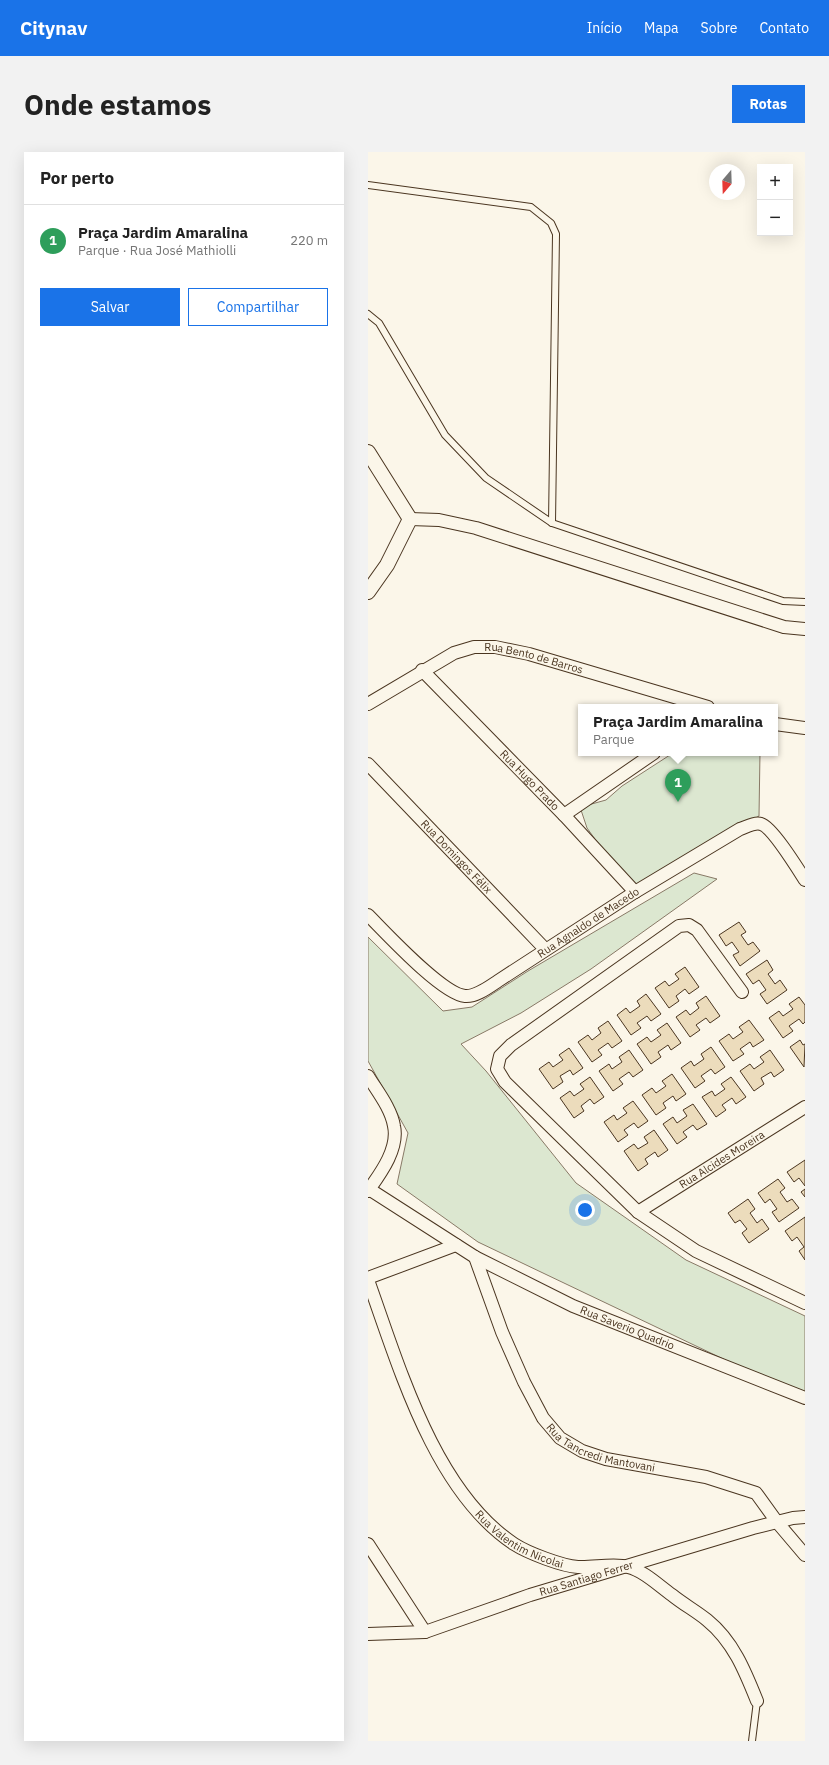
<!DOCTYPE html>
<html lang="pt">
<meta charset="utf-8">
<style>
:root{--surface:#fff;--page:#f2f2f2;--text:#222;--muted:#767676;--line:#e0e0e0;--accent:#1a73e8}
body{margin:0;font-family:"IBM Plex Sans",sans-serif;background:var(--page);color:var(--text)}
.controls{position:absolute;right:12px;top:12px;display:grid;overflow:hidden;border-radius:0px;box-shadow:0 4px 16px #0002}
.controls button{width:36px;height:36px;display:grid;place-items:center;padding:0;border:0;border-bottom:1px solid var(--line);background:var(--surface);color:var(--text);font:20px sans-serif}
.compass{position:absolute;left:341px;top:12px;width:36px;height:36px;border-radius:50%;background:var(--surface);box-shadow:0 4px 16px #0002;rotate:199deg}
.you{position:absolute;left:217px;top:1058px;width:14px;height:14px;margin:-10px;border:3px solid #fff;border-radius:50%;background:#1a73e8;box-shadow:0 0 0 6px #1a73e833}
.badge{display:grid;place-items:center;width:26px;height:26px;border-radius:50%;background:var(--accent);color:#fff;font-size:13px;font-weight:700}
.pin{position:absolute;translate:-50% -33px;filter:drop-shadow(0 1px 2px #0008)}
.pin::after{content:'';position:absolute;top:21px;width:14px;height:12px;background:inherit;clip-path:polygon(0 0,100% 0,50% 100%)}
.popup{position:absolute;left:210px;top:552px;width:200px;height:52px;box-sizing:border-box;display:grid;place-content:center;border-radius:0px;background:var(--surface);filter:drop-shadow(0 1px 3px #0005);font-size:13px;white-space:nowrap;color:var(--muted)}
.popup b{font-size:15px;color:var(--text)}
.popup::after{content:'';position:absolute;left:50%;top:100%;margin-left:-8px;border:8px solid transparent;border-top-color:var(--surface)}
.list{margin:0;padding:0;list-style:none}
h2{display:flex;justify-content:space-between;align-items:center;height:52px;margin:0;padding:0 16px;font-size:17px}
h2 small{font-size:13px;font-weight:400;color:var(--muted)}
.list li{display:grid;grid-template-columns:26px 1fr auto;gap:12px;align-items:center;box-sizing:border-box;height:72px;padding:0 16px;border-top:1px solid var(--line)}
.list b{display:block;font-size:15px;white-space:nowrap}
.list p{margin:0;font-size:13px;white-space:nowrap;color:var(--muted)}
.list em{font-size:13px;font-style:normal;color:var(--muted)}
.actions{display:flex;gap:8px;padding:12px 16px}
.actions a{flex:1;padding:9px 0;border:1px solid var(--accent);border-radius:0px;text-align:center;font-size:14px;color:var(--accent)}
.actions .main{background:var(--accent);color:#fff}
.map{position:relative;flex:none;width:437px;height:1589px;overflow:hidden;border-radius:0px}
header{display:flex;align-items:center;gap:24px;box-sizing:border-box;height:56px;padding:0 20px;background:var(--accent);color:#fff}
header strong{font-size:19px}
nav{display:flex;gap:22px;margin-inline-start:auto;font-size:14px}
.intro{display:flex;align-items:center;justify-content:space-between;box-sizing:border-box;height:96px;padding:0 24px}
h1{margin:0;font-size:28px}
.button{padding:10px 18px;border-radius:0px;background:var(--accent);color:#fff;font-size:14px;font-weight:700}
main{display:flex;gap:24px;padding:0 24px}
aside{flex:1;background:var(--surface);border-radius:0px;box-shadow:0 4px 16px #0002}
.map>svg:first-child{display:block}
.green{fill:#dce7d0;stroke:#887966}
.building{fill:#ecdcbc;stroke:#4a3520}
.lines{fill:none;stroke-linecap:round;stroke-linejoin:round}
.service-casing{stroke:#4a3520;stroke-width:8}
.minor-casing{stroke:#4a3520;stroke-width:14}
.tertiary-casing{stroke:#4a3520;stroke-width:16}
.service{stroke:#fbf6e9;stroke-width:6}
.minor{stroke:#fbf6e9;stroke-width:12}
.tertiary{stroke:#fbf6e9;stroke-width:14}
.labels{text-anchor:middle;stroke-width:3;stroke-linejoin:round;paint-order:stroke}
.street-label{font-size:11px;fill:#4a3520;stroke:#fbf6e9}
</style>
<header>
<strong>Citynav</strong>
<nav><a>Início</a><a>Mapa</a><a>Sobre</a><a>Contato</a></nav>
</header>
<div class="intro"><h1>Onde estamos</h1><a class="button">Rotas</a></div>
<main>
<aside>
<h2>Por perto<small></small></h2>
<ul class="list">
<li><span class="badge" style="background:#2e9e5b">1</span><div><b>Praça Jardim Amaralina</b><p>Parque · Rua José Mathiolli</p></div><em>220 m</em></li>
</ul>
<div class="actions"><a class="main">Salvar</a><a>Compartilhar</a></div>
</aside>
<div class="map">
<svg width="437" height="1589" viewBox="0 0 437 1589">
<rect width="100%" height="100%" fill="#fbf6e9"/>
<g class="green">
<polygon points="305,601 392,601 391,664 267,735 237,701 219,676 213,658 220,653 238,648 254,634"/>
<polygon points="326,721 349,727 223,817 153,861 93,892 118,919 208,1031 318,1108 437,1164 437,1246 110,1090 29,1032 40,981 0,909 0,785 75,859 104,855 160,819"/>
</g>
<g class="building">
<polygon points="371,770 378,780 373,783 380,793 385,790 392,799 372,814 365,803 371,800 364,790 358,794 351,783"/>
<polygon points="399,808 405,818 400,822 407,832 412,828 419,838 399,852 392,842 398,838 391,828 385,832 378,822"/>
<polygon points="317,815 331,835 321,842 317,837 308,844 311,849 301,856 287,836 297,829 301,834 311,827 307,822"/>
<polygon points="278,842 293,862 283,869 279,864 269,871 273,876 263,883 249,863 258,856 262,861 272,854 269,849"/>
<polygon points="338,844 352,864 342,871 338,866 328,873 332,878 322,885 308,865 318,858 322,863 331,856 328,851"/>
<polygon points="431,845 437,853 437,870 435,872 431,867 421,874 425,879 415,886 401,866 411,859 415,864 425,857 421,852"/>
<polygon points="381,868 396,888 385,895 382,890 372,897 376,902 365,909 351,889 361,882 365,887 375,880 371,875"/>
<polygon points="240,869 254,889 244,896 240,891 230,898 234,903 224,910 210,890 220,883 224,888 233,881 230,876"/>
<polygon points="299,871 313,891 303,898 300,893 290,900 293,905 283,912 269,892 279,885 283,890 293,883 289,878"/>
<polygon points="432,888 435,893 437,892 436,915 422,895"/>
<polygon points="343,895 357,915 347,922 343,917 333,924 337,929 327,936 313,916 323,909 326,914 336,907 333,902"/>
<polygon points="201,896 215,916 205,923 202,918 192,924 195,930 185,937 171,917 181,910 185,915 195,908 191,903"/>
<polygon points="261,898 275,918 265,925 261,920 251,927 255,932 245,939 231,919 241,912 244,917 254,910 251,905"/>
<polygon points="402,898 416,918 406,925 403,920 393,926 396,932 386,939 372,919 382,912 386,917 396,910 392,905"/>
<polygon points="304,922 318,942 308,949 305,944 295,951 298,956 288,963 274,943 284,936 288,941 298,934 294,929"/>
<polygon points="222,925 236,945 226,952 222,947 213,954 216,959 206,966 192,946 202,939 206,944 216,937 212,932"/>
<polygon points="363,925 378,945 368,952 364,946 354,953 358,958 348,965 334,945 344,939 347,944 357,937 353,932"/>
<polygon points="265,949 280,969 270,976 266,971 256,978 260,983 250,990 236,970 246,963 249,968 259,961 255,956"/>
<polygon points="325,952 339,972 329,978 325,973 315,980 319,985 309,992 295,972 305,965 309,971 319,964 315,958"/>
<polygon points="286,978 300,998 290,1005 287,1000 277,1007 280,1012 270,1019 256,999 266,992 270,997 280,991 276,985"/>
<polygon points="437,1008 437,1034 431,1026 426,1030 419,1020"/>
<polygon points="410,1027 417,1036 412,1040 419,1050 424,1047 431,1056 411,1070 404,1060 409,1057 402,1047 397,1051 390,1041"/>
<polygon points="437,1037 437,1045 433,1040"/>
<polygon points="380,1047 387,1057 382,1061 389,1071 394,1067 401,1077 381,1091 374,1081 379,1077 372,1068 367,1071 360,1061"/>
<polygon points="437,1065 437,1108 431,1099 436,1095 429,1085 424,1089 417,1079"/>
</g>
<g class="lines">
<defs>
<g id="service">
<polyline points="0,33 163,55 183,71 188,82 184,371"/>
<polyline points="0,162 11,171 77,283 118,326 184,371 415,449 437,450"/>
<polyline points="384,1589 389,1549"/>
</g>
<g id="minor">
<polyline points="42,367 71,368 108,376 416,475 437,477"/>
<path id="s1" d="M54,518L196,663L267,740"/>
<path id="s2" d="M0,552L86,501L106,495H127L161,502L340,555"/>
<polyline points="407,572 437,576"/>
<path id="s3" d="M0,612L177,797"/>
<polyline points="196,663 286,601"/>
<path id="s4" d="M0,763C18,781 74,842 97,844C108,845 121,835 130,829L267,740L372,677C378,675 387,670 393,672C404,675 430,717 437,728"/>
<polyline points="374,840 329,778 321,773 311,774 143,893 132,904 129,917 137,930 270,1060 328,1099 437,1151"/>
<path d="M0,924C9,939 23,956 26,974C31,997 12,1022 0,1039"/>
<path id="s5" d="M1,1037L107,1105L205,1154L437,1246"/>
<path id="s6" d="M270,1060L437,955"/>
<path id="s7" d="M107,1105L134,1180L156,1230L175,1266L192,1286L214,1299L238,1307L338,1325L388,1341L409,1370L437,1403"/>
<polyline points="0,1126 88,1093"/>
<path id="s8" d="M0,1128C31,1214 66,1339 146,1392C160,1401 194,1414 210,1415C224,1416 247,1411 260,1415C276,1419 290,1433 304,1443C315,1452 328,1459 339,1468C365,1489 377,1519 389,1549"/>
<polyline points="0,1392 57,1480"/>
<path id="s9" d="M0,1482L57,1480L162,1443L385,1376L425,1366L437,1365"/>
</g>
<polyline id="tertiary" points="0,300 42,367 19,413 0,440"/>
</defs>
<use href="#service" class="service-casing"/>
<use href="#minor" class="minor-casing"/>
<use href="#tertiary" class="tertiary-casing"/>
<use href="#service" class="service"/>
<use href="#minor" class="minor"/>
<use href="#tertiary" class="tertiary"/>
</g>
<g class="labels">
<g class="street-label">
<text dy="4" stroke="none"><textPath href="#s2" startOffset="182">Rua Bento de Barros</textPath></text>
<text dy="4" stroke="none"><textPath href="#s1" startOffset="154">Rua Hugo Prado</textPath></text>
<text dy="4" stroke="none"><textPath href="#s3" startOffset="128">Rua Domingos Félix</textPath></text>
<text dy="4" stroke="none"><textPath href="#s4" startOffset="272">Rua Agnaldo de Macedo</textPath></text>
<text dy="4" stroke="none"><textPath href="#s6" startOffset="99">Rua Alcides Moreira</textPath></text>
<text dy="4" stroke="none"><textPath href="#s5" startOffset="294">Rua Saverio Quadrio</textPath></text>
<text dy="4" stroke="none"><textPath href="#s7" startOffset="243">Rua Tancredi Mantovani</textPath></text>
<text dy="4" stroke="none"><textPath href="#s8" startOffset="309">Rua Valentim Nicolai</textPath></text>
<text dy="4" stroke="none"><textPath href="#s9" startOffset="227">Rua Santiago Ferrer</textPath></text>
</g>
</g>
</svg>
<div class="controls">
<button>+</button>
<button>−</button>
</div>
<svg class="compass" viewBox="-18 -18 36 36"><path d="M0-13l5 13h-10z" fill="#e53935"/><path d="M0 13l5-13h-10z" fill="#767676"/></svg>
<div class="you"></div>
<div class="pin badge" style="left:310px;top:650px;background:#2e9e5b">1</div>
<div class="popup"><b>Praça Jardim Amaralina</b>Parque</div>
</div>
</main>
